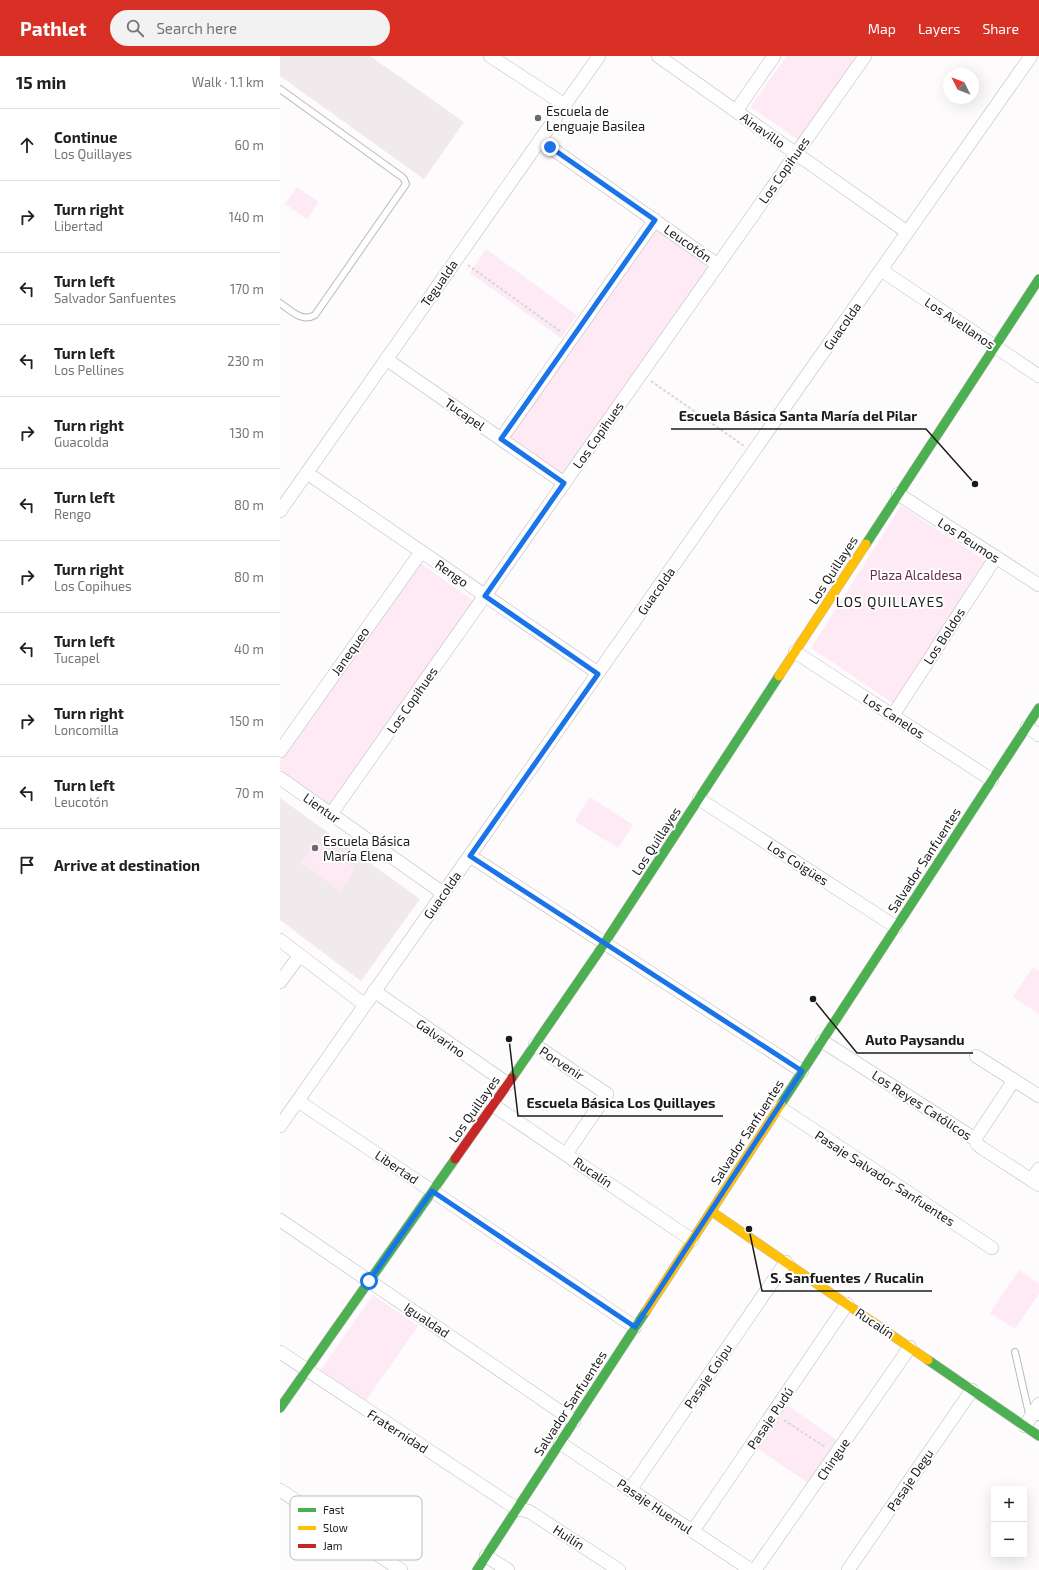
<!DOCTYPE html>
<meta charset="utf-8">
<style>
:root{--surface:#fff;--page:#f2f2f2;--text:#202124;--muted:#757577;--line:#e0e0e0;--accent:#d93025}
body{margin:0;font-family:"Exo 2",sans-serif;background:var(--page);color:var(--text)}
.controls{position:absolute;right:12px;bottom:12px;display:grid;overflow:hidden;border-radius:4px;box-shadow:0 4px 16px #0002}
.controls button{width:36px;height:36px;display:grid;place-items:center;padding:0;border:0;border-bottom:1px solid var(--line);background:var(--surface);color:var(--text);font:20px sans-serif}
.compass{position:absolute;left:663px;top:12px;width:36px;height:36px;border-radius:50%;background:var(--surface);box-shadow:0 4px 16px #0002;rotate:312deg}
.stop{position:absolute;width:12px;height:12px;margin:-9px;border:3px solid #1a73e8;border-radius:50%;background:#fff}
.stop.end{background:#1a73e8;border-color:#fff;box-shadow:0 1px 4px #0008}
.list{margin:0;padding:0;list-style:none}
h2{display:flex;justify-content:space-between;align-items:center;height:52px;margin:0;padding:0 16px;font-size:17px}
h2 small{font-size:13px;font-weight:400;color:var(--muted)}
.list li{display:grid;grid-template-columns:26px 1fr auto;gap:12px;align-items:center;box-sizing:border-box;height:72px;padding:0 16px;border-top:1px solid var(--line)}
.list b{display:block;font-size:15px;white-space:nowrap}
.list p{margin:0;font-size:13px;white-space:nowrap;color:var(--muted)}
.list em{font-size:13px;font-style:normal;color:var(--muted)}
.icon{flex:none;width:22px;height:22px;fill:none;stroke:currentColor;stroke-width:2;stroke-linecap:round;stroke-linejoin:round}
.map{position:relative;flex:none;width:759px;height:1514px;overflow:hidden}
header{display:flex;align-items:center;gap:24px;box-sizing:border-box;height:56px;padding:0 20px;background:var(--accent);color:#fff}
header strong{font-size:19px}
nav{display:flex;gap:22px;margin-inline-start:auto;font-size:14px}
.search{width:280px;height:36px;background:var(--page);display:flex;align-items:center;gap:10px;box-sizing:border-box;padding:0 14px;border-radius:22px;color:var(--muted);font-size:15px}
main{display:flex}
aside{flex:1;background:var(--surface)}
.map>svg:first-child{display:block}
.built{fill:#f1eaed}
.green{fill:#feeaf4}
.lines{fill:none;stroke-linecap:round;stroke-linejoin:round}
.lane-casing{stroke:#bbbaba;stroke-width:8}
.street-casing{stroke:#bbbaba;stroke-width:14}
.fast-casing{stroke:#bbbaba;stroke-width:10}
.slow-casing{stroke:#bbbaba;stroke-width:10}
.jam-casing{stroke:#bbbaba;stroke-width:10}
.path{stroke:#d9d8d9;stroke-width:2;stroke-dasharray:3 2;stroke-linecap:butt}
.lane{stroke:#fffeff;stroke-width:6}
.street{stroke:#fffeff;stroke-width:13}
.fast{stroke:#4caf50;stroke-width:9}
.slow{stroke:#ffc107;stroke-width:9}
.jam{stroke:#c62828;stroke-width:9}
.route{stroke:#1a73e8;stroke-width:5}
.poi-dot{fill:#6b696a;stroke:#fff;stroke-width:1.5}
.labels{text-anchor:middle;stroke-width:4;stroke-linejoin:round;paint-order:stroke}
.poi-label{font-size:13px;fill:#1c1b1b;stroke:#fff;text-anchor:start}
.street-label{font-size:13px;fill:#1c1b1b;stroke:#fff}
.park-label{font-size:13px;fill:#68284f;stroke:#fff}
.neighbourhood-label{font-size:14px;letter-spacing:1px;fill:#1c1b1b;stroke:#fff}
.key{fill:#fff;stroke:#bbb;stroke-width:1}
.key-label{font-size:11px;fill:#1c1b1b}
.leader{fill:none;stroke:#1c1b1b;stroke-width:1.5}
.callout-dot{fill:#1c1b1b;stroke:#fff;stroke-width:1.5}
.callout-label{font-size:14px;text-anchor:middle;font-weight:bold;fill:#1c1b1b;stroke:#fff;stroke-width:4;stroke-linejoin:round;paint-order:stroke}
</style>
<header>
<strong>Pathlet</strong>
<div class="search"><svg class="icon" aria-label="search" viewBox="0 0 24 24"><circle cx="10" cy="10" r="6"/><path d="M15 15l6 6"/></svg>Search here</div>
<nav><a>Map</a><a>Layers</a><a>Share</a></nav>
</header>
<main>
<aside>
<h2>15 min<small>Walk · 1.1 km</small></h2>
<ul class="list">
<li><svg class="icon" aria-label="ahead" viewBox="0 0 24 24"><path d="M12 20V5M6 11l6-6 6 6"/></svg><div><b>Continue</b><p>Los Quillayes</p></div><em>60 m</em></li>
<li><svg class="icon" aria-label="right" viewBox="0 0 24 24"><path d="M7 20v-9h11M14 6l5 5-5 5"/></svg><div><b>Turn right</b><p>Libertad</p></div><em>140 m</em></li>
<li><svg class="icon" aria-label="left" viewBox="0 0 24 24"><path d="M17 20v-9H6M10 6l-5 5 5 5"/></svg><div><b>Turn left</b><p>Salvador Sanfuentes</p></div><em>170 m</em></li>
<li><svg class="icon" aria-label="left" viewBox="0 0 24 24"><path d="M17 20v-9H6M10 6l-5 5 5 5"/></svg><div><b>Turn left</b><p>Los Pellines</p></div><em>230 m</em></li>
<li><svg class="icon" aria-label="right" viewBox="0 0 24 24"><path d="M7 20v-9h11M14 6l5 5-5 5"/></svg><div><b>Turn right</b><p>Guacolda</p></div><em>130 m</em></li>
<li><svg class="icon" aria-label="left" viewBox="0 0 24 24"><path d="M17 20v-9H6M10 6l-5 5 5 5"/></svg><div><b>Turn left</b><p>Rengo</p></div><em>80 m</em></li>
<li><svg class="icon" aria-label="right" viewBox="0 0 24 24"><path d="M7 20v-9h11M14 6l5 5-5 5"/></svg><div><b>Turn right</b><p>Los Copihues</p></div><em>80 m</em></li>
<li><svg class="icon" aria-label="left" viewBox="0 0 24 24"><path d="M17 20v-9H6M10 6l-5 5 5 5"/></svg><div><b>Turn left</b><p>Tucapel</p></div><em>40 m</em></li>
<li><svg class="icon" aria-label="right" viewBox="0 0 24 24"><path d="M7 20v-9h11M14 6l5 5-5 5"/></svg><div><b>Turn right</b><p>Loncomilla</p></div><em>150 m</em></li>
<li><svg class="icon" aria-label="left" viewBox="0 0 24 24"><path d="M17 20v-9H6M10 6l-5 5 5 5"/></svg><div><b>Turn left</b><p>Leucotón</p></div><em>70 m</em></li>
<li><svg class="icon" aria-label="arrive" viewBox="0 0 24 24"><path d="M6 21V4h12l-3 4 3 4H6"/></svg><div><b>Arrive at destination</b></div></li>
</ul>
</aside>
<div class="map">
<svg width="759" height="1514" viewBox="0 0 759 1514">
<rect width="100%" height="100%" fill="#fdfbfc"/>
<g class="built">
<polygon points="0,0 90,0 184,66 144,123 0,20"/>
<polygon points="0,742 140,843 81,925 0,864"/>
</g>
<g class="green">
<polygon points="507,0 579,0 519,84 470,51"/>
<polygon points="17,131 39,146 27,163 5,148"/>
<polygon points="375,172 430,210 282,423 227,385"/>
<polygon points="206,193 297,259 281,282 190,217"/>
<polygon points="621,450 706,505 613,647 531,592"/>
<polygon points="140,507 195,546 51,749 0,713 0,705"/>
<polygon points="310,741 353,769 338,792 295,765"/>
<polygon points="36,786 75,813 60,835 21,807"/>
<polygon points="753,911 759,915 759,958 733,941"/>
<polygon points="739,1214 759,1228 759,1238 735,1273 710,1257"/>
<polygon points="93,1239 138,1270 85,1346 40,1315"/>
<polygon points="507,1349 560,1386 531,1429 477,1392"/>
</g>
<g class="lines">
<defs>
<g id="lane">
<path d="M0,33L122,121L124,123L126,128L35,259C22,267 10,254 0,247"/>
<polyline points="735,1296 750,1362 759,1361"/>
</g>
<g id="street">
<polyline points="210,0 285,49"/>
<polyline points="378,0 627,176"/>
<polyline points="456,55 494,0"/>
<polyline points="260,84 438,209"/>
<polyline points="601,214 759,320"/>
<polyline points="106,303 284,427"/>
<polyline points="221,383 375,164"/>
<polyline points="27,417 318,617"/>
<polyline points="618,438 759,529"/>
<polyline points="0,455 319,0"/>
<polyline points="515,596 712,724"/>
<polyline points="613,659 716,501"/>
<polyline points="747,671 759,679"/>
<polyline points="0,695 141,496"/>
<polyline points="0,722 163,837"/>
<polyline points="419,743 616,871"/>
<polyline points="51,758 585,0"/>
<polyline points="190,800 522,1015"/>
<polyline points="0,884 85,949"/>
<polyline points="0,926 20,899"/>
<polyline points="94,935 228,1028"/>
<polyline points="542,985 695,1083 697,1088 702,1092 759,1129"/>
<polyline points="255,989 327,1038 286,1098"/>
<polyline points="696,1000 759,1040"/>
<polyline points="18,1045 355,1271"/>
<polyline points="213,1049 412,1184"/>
<polyline points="499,1051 712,1192"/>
<polyline points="0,1070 751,0"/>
<polyline points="695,1083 734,1024"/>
<polyline points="751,1124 759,1113"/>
<polyline points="0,1164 294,1365"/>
<polyline points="0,1296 237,1453 248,1455 253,1458 339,1514"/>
<polyline points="745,1370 759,1348"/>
<polyline points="280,1387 471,1514"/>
<polyline points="0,1434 121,1514"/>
<polyline points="350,1434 506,1206"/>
<polyline points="413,1475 567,1248"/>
<polyline points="206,1500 228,1514"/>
<polyline points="475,1514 630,1291"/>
<polyline points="568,1514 692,1334"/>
</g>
<g id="fast">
<polyline points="586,488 759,223"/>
<polyline points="232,1022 318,897 499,620"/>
<polyline points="501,1048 759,652"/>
<polyline points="648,1304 759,1380"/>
<polyline points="0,1352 175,1103"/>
<polyline points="197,1514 366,1255"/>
</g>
<g id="slow">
<polyline points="499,620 586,488"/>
<polyline points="431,1155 648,1304"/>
<polyline points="366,1255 501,1048"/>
</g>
<polyline id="jam" points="175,1103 232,1022"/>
</defs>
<use href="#lane" class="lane-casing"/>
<use href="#street" class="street-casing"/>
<use href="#fast" class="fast-casing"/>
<use href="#slow" class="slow-casing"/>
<use href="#jam" class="jam-casing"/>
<g class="path">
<polyline points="188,209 281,276"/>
<polyline points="371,325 464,390"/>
<polyline points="504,1364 545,1391"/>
</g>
<use href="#lane" class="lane"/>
<use href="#street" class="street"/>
<use href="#fast" class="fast"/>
<use href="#slow" class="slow"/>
<use href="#jam" class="jam"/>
</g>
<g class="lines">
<polyline class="route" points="89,1225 152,1135 355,1271 522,1015 190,800 318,618 205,540 284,427 221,383 375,164 270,91"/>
</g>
<g class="poi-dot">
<circle cx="258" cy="62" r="4"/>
<circle cx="35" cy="792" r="4"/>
</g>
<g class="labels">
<g class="poi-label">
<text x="266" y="60">Escuela de<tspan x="266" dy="15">Lenguaje Basilea</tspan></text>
<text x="43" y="790">Escuela Básica<tspan x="43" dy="15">María Elena</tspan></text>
</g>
<g class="street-label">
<text transform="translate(483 74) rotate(35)" y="5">Ainavillo</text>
<text transform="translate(504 114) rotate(-55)" y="5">Los Copihues</text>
<text transform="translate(408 187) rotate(35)" y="5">Leucotón</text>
<text transform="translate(159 227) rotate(-55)" y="5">Tegualda</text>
<text transform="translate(680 267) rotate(34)" y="5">Los Avellanos</text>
<text transform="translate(562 270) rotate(-55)" y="5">Guacolda</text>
<text transform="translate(185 358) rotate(35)" y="5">Tucapel</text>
<text transform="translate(318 379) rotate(-55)" y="5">Los Copihues</text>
<text transform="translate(689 484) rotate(33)" y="5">Los Peumos</text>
<text transform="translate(553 514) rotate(-57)" y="5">Los Quillayes</text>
<text transform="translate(172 517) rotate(35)" y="5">Rengo</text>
<text transform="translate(376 535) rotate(-55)" y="5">Guacolda</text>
<text transform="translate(664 580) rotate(-57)" y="5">Los Boldos</text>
<text transform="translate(70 595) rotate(-55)" y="5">Janequeo</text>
<text transform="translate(132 644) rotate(-55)" y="5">Los Copihues</text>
<text transform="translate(614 660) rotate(33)" y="5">Los Canelos</text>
<text transform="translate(42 752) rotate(35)" y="5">Lientur</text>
<text transform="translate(376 785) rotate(-57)" y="5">Los Quillayes</text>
<text transform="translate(644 804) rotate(-57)" y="5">Salvador Sanfuentes</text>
<text transform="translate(518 807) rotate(33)" y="5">Los Coigües</text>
<text transform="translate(162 839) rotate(-55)" y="5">Guacolda</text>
<text transform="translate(161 982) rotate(35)" y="5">Galvarino</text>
<text transform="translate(282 1007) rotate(33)" y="5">Porvenir</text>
<text transform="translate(642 1049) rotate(33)" y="5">Los Reyes Católicos</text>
<text transform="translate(194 1053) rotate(-55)" y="5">Los Quillayes</text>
<text transform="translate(467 1076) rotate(-57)" y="5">Salvador Sanfuentes</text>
<text transform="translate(117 1111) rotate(34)" y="5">Libertad</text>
<text transform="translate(313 1116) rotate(34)" y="5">Rucalín</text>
<text transform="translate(605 1122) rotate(33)" y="5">Pasaje Salvador Sanfuentes</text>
<text transform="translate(147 1264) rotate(34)" y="5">Igualdad</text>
<text transform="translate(595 1267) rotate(34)" y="5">Rucalín</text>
<text transform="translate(428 1320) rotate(-56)" y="5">Pasaje Coipu</text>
<text transform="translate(290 1347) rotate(-57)" y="5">Salvador Sanfuentes</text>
<text transform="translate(490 1362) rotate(-56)" y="5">Pasaje Pudú</text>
<text transform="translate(118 1375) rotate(33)" y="5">Fraternidad</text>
<text transform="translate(553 1403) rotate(-56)" y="5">Chingue</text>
<text transform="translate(630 1424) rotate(-56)" y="5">Pasaje Degu</text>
<text transform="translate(375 1450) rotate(34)" y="5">Pasaje Huemul</text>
<text transform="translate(289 1481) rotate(33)" y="5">Huilín</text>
</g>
<g class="park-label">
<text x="636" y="524">Plaza Alcaldesa</text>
</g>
<g class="neighbourhood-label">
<text x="610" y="551">LOS QUILLAYES</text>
</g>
</g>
<rect x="10" y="1440" width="132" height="64" rx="6" class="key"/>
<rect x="18" y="1452" width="18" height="4" fill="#4caf50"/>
<rect x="18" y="1470" width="18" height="4" fill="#ffc107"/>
<rect x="18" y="1488" width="18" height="4" fill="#c62828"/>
<g class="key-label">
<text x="43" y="1458">Fast</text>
<text x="43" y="1476">Slow</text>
<text x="43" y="1494">Jam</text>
</g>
<path class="leader" d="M695 428L646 373H391M533 943L577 997H693M229 983L238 1060H443M469 1173L482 1235H652"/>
<g class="callout-dot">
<circle cx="695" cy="428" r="4"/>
<circle cx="533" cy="943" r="4"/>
<circle cx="229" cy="983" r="4"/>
<circle cx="469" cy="1173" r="4"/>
</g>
<g class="callout-label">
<text x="518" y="365">Escuela Básica Santa María del Pilar</text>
<text x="635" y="989">Auto Paysandu</text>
<text x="341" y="1052">Escuela Básica Los Quillayes</text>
<text x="567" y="1227">S. Sanfuentes / Rucalin</text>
</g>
</svg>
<div class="controls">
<button>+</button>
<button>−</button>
</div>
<svg class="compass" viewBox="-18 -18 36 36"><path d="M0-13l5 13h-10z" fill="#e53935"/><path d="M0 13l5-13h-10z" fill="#757577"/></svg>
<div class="stop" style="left:89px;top:1225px"></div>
<div class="stop end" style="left:270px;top:91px"></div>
</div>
</main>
